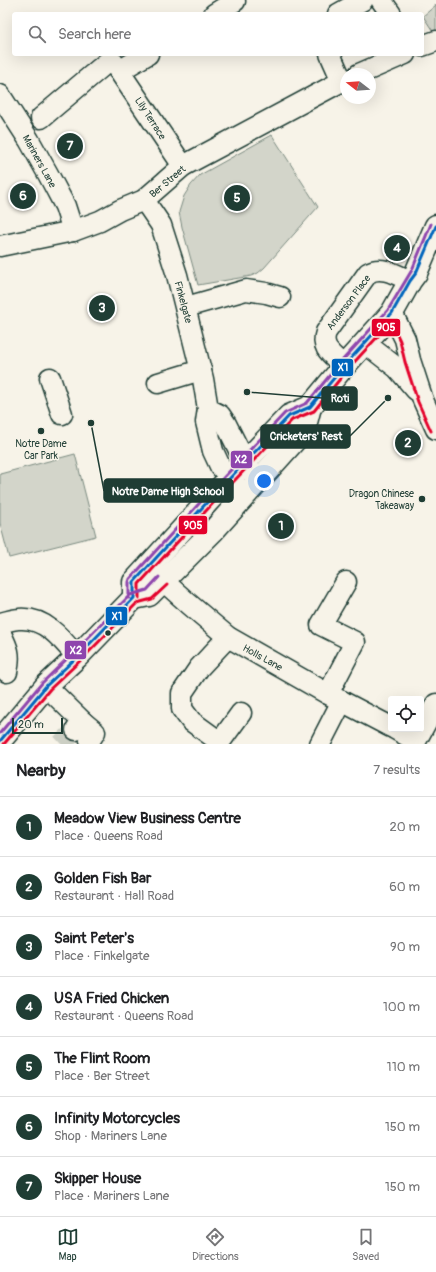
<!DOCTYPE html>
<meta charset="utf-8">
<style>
:root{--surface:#fff;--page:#f2f2f2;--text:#202124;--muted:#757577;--line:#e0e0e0;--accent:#1f3d34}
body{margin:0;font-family:Pangolin,sans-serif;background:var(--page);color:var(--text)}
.controls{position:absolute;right:12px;bottom:12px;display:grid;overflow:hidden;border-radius:4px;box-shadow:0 4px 16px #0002}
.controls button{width:36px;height:36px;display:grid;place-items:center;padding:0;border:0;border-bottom:1px solid var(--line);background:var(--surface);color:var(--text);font:20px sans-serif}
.compass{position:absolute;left:340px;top:68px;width:36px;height:36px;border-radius:50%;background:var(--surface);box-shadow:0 4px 16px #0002;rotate:287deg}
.scale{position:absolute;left:12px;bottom:10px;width:51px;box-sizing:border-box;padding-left:4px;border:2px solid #1f3d34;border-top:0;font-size:11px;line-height:14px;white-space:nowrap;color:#1f3d34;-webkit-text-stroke:3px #f7f3e8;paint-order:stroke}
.you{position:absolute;left:264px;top:481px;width:14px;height:14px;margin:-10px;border:3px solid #fff;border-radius:50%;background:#1a73e8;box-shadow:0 0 0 6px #1a73e833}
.badge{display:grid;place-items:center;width:26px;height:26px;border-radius:50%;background:var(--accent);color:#fff;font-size:13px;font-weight:700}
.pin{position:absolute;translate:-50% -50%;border:2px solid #fff;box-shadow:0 1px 4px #0006}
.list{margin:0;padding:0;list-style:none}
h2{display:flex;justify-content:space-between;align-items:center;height:52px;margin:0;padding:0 16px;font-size:17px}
h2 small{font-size:13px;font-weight:400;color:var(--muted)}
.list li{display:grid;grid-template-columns:26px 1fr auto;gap:12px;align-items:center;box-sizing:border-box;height:60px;padding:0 16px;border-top:1px solid var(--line)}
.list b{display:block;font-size:15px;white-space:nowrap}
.list p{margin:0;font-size:13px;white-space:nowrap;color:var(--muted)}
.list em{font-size:13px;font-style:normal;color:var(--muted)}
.icon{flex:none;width:22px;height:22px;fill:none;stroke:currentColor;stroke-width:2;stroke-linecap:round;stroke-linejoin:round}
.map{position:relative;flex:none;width:436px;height:744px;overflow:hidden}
.search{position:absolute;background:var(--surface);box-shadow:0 4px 16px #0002;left:12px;right:12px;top:12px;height:44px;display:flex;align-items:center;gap:10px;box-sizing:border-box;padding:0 14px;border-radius:4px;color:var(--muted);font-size:15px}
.sheet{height:472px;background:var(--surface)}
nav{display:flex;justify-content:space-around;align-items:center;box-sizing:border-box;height:56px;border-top:1px solid var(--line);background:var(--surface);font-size:11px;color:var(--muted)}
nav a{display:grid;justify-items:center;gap:2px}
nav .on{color:var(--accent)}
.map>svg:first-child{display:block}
.green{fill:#d3d5ca;stroke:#79897f}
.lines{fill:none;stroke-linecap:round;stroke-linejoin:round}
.minor-tunnel{stroke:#cccfc4;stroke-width:20;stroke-dasharray:20 10;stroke-linecap:butt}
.minor-casing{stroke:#1f3d34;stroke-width:23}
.major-casing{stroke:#1f3d34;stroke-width:25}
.minor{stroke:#f7f3e8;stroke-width:20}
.major{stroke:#f7f3e8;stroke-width:22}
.bus-1-casing{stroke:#f7f3e8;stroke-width:6}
.bus-2-casing{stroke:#f7f3e8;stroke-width:6}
.bus-3-casing{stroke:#f7f3e8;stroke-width:6}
.bus-1{stroke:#0065bd;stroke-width:3}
.bus-2{stroke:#e4002b;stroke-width:3}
.bus-3{stroke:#8e44ad;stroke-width:3}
.poi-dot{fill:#1f3d34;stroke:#f7f3e8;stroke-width:1.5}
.labels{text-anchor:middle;stroke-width:3;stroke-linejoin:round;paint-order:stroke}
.street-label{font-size:10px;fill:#1f3d34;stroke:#f7f3e8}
.poi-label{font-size:10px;fill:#1f3d34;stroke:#f7f3e8}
.leader{fill:none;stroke:#1f3d34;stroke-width:1.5}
.callout-dot{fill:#1f3d34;stroke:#f7f3e8;stroke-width:1.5}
.callout{fill:#1f3d34;stroke:#1f3d34;stroke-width:1.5}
.callout-label{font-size:11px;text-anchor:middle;font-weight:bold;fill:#fff}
.line-badge{stroke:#f7f3e8;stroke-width:1.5}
.badge-label{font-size:11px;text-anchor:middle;font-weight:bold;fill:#fff}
</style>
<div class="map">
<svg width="436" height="744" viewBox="0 0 436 744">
<rect width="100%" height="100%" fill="#f7f3e8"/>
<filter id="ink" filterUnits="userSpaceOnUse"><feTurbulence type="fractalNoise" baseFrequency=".025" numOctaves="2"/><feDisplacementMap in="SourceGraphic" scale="8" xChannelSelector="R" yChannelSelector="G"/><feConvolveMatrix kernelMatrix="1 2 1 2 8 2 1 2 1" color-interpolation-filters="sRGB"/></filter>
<g filter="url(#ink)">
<g class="green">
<polygon points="436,5 436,33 434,33 423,16"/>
<polygon points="272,135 318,207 264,268 258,273 251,276 198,285 182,227 179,212 184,196 191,185 200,175"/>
<polygon points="75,454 96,536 9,558 0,523 0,474"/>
</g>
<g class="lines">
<polyline class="minor-tunnel" points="61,744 76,730"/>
<defs>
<g id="minor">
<polyline points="381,0 391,14"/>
<polyline points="214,14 235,1"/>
<polyline points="338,14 363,0"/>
<polyline points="422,46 436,41"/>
<polyline points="330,54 342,81"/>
<polyline points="119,71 148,54"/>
<polyline points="359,74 405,54"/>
<polyline points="0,95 29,140 48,174 65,206 73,231"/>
<polyline points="41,118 111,59 183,166"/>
<polyline points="144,200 161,225 177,275 203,379 208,409 206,422 213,451 220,466 240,490"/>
<polyline points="0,246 73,231 100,221 120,210 144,200 183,166 346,79"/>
<polyline points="186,307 246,290 266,293 280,297"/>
<polyline points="392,313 405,339 410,360 423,400 436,429"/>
<polyline points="365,343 397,368 416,390"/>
<path d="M344,366C333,355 320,349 326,332L368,273C382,265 397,275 410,281"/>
<polyline points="50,378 62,414"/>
<polyline points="158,383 201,370"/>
<polyline points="208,409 220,415 226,424 245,462 257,481"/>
<polyline points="151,570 189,604 228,637 328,694 391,727"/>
<path d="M0,623C6,622 13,619 19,619C45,617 62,639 77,657"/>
<path d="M0,632C8,648 11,654 7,672"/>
<polyline points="228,637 199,668 182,693 182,709 191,721 220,742 241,713"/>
<polyline points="46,686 83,722 76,730"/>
<polyline points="328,694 355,642 321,625 346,582"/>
<polyline points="83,722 95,732 90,740"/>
<polyline points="395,729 416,741 436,704"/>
<polyline points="320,744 342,701"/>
</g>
<g id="major">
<polyline points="134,598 134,582 211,498 289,416 310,407 344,366 392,313 410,281 416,273 436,226"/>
<polyline points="0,741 46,686 77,657 134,598 149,595 213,531 304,430 310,407"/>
</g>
</defs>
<use href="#minor" class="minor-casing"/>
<use href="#major" class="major-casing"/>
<use href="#minor" class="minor"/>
<use href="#major" class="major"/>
<defs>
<polyline id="bus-1" points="0,741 46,686 77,657 134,598 134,582 211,498 289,416 310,407 344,366 392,313 410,281 416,273 436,226"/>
<g id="bus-2">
<polyline points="139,598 139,584 215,501 292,420 314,411 348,369 391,322 400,341 405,362 418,402 431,431"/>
<polyline points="4,744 50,689 81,660 137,603 152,599 167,585"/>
</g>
<g id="bus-3">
<polyline points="129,598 129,582 130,579 207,495 285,413 307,403 340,363 388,310 412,270 431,224"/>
<polyline points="0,733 42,683 73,653 130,595 147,590 159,577"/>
</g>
</defs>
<use href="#bus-1" class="bus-1-casing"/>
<use href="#bus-2" class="bus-2-casing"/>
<use href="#bus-3" class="bus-3-casing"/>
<use href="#bus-1" class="bus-1"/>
<use href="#bus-2" class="bus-2"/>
<use href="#bus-3" class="bus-3"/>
</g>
</g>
<g class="poi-dot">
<circle cx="41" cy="431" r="4"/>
<circle cx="422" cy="499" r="4"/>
<circle cx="108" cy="633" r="3.5"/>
</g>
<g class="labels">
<g class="street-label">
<text transform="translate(151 118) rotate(57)" y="4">Lily Terrace</text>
<text transform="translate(40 161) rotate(61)" y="4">Mariners Lane</text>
<text transform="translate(167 181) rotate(-40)" y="4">Ber Street</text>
<text transform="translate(184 302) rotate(75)" y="4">Finkelgate</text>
<text transform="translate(348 302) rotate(-53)" y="4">Anderson Place</text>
<text transform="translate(263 657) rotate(29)" y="4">Holls Lane</text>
</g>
<g class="poi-label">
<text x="41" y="447">Notre Dame<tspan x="41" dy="12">Car Park</tspan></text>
<text x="414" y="497" text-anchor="end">Dragon Chinese<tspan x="414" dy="12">Takeaway</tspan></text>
</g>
</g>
<path class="leader" d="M247 392L322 398M388 398L350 436M91 423L104 491"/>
<g class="callout-dot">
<circle cx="247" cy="392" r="4"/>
<circle cx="388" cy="398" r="4"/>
<circle cx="91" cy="423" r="4"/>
</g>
<g class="callout">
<rect x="322" y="387" width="35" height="23" rx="4"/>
<rect x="261" y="425" width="89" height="23" rx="4"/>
<rect x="104" y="479" width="129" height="23" rx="4"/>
</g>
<g class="callout-label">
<text x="340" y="402">Roti</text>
<text x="306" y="440">Cricketers' Rest</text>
<text x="168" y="495">Notre Dame High School</text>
</g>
<g class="line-badge">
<rect x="371" y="318" width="30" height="19" rx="4" fill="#e4002b"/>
<rect x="331" y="358" width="23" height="19" rx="4" fill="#0065bd"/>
<rect x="230" y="450" width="23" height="19" rx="4" fill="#8e44ad"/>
<rect x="178" y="515" width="30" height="20" rx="4" fill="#e4002b"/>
<rect x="105" y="606" width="23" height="20" rx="4" fill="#0065bd"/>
<rect x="64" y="640" width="23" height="20" rx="4" fill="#8e44ad"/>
</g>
<g class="badge-label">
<text x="386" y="331">905</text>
<text x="343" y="371">X1</text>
<text x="241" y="463">X2</text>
<text x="193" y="529">905</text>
<text x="117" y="620">X1</text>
<text x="76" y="654">X2</text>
</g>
</svg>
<div class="controls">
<button><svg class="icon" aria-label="locate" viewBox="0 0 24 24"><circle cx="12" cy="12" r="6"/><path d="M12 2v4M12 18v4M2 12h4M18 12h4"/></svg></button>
</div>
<svg class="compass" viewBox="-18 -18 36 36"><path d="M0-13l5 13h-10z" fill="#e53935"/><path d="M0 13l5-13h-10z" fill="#757577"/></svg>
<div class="scale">20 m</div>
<div class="you"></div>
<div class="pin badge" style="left:281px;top:526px">1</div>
<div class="pin badge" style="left:408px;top:443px">2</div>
<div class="pin badge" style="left:102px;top:308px">3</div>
<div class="pin badge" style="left:397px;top:248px">4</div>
<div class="pin badge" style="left:237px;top:198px">5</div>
<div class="pin badge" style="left:23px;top:196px">6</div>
<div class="pin badge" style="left:70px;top:146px">7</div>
<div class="search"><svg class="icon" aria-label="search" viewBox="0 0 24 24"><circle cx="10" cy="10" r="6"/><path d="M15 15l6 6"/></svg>Search here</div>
</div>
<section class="sheet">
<h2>Nearby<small>7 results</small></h2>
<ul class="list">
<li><span class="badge">1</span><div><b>Meadow View Business Centre</b><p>Place · Queens Road</p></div><em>20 m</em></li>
<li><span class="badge">2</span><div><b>Golden Fish Bar</b><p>Restaurant · Hall Road</p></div><em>60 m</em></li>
<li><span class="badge">3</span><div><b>Saint Peter's</b><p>Place · Finkelgate</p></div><em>90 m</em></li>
<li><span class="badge">4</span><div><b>USA Fried Chicken</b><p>Restaurant · Queens Road</p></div><em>100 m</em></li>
<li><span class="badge">5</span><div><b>The Flint Room</b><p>Place · Ber Street</p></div><em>110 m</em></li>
<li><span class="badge">6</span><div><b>Infinity Motorcycles</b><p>Shop · Mariners Lane</p></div><em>150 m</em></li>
<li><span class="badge">7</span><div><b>Skipper House</b><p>Place · Mariners Lane</p></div><em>150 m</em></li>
</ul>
</section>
<nav>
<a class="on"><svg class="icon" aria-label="map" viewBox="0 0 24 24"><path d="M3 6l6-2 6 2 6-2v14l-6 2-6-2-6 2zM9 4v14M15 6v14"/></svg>Map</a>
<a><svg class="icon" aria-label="directions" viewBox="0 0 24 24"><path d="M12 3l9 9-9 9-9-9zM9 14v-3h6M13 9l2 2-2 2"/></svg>Directions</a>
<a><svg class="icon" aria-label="saved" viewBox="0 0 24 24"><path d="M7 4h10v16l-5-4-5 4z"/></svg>Saved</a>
</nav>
